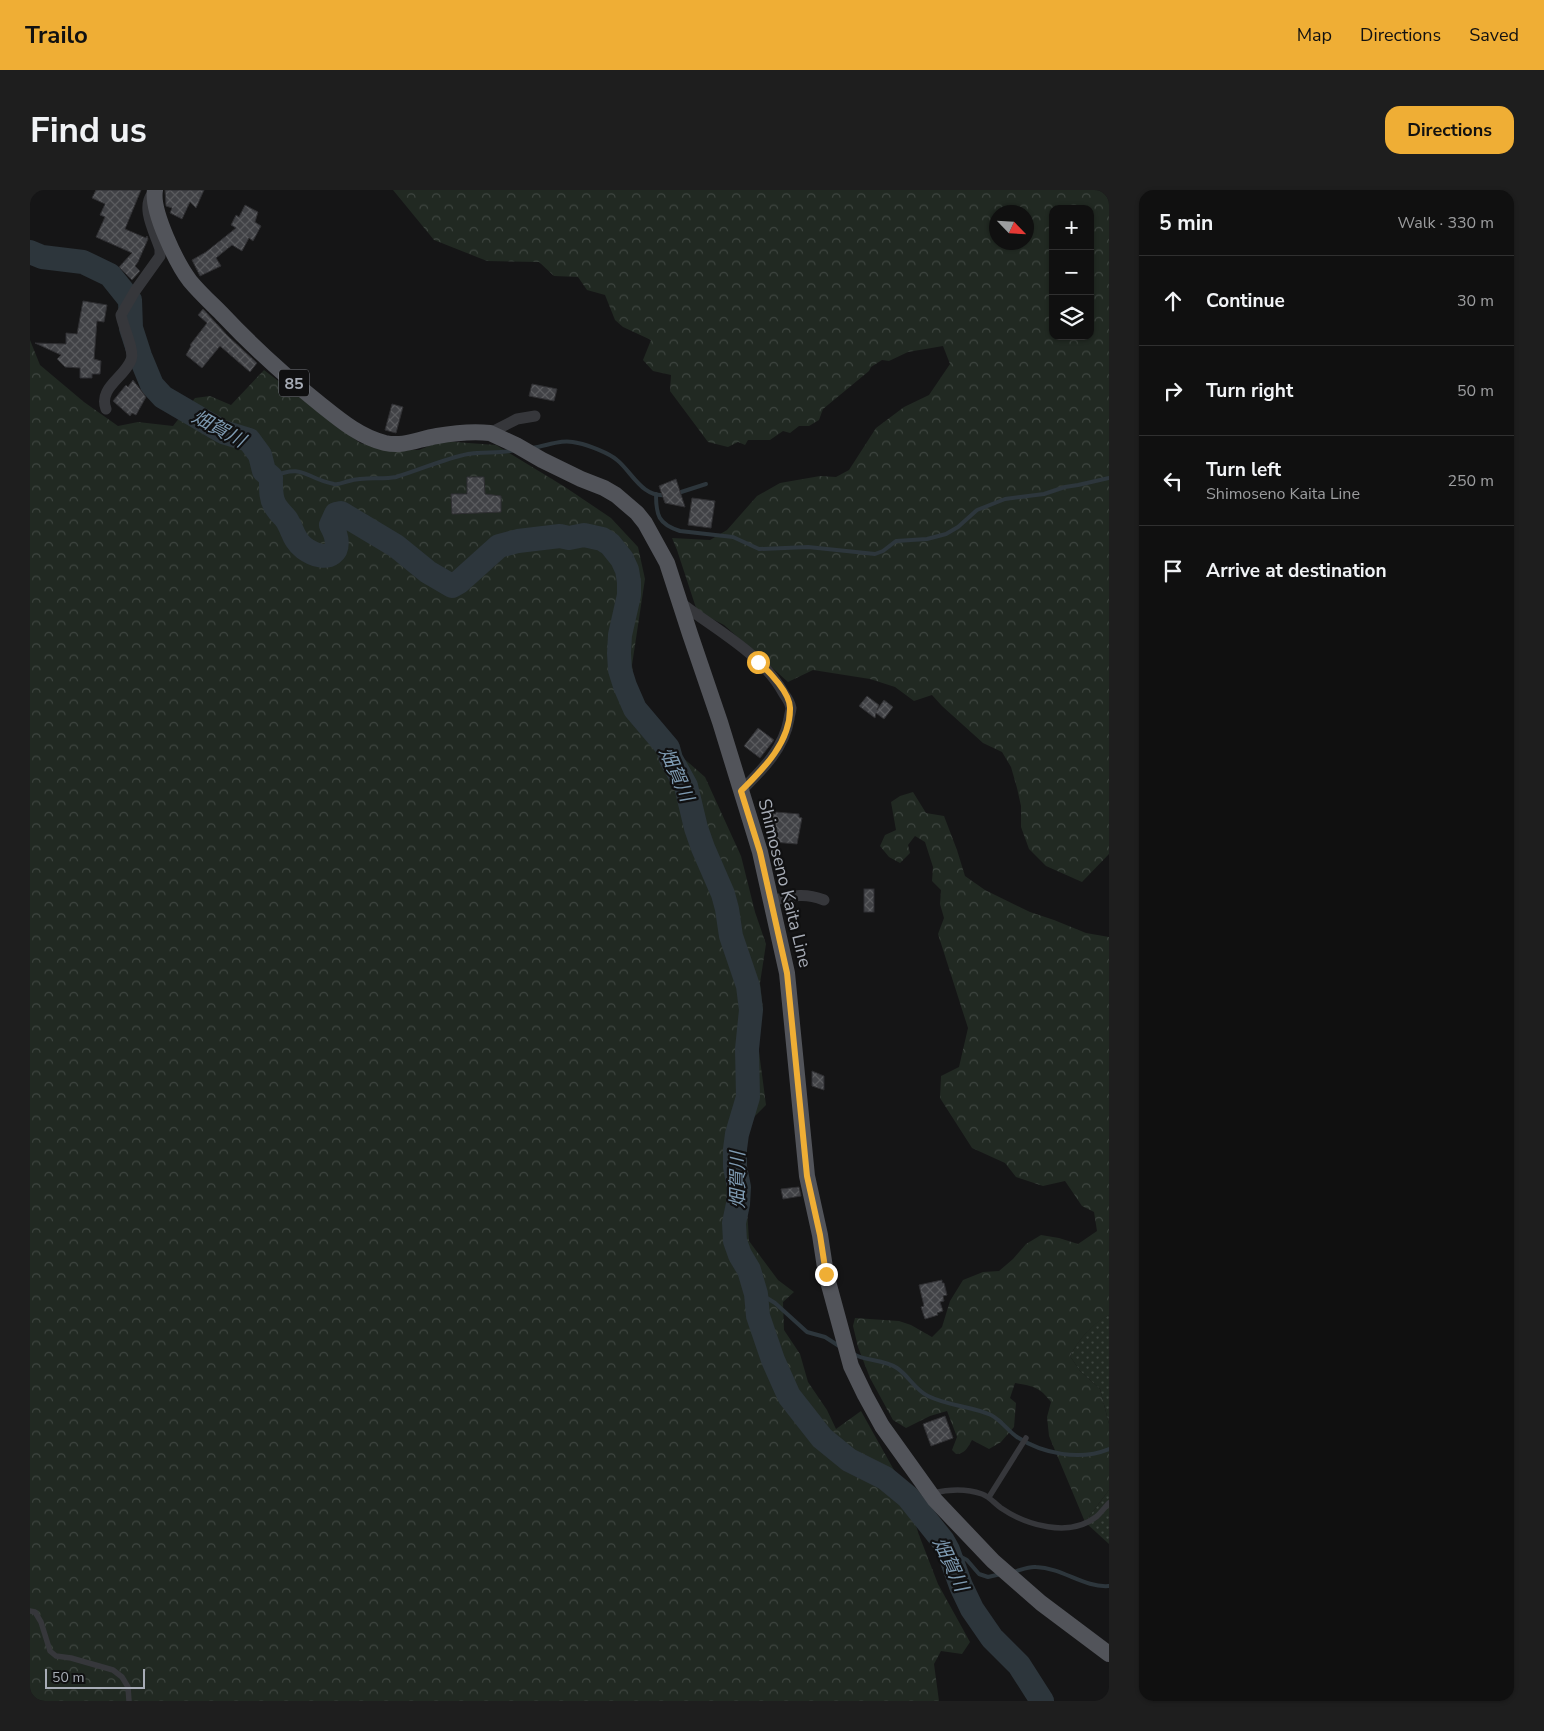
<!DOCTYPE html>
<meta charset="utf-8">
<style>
:root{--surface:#101010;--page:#1e1e1e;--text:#f1f3f6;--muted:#9c9d9f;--line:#303030;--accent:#efae35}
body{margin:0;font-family:"Nunito Sans","Noto Sans JP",sans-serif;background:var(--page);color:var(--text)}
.controls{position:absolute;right:15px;top:15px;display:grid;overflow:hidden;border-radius:10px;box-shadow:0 1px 4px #0004}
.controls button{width:45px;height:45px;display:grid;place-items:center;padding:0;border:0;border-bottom:1px solid var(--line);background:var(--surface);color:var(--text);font:25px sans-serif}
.compass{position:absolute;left:959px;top:15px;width:45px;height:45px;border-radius:50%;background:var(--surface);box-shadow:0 1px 4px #0004;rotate:115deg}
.scale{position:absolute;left:15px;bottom:12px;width:100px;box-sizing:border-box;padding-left:5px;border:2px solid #a7acb6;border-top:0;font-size:14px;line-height:18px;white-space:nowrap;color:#a7acb6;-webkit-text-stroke:4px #101011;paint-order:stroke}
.stop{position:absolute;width:15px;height:15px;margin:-11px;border:4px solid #efae35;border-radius:50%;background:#fff}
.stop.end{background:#efae35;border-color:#fff;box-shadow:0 1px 5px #0008}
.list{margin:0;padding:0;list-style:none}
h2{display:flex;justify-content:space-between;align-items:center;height:65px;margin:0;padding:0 20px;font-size:21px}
h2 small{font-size:16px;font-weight:400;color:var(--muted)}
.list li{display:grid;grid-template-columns:32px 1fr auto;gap:15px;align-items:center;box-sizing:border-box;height:90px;padding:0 20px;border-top:1px solid var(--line)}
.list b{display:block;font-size:19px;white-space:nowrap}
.list p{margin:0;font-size:16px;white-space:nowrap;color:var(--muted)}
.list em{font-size:16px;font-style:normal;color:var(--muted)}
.icon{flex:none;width:28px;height:28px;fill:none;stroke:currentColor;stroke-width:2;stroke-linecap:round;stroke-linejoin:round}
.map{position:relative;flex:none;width:1079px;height:1511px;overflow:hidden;border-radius:15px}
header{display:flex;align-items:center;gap:30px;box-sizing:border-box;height:70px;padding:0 25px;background:var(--accent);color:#111}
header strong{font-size:24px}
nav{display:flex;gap:28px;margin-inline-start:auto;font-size:18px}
.intro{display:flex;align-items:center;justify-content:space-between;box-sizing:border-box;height:120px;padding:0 30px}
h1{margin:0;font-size:35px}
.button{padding:12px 22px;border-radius:15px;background:var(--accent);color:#111;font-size:18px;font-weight:700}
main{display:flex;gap:30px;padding:0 30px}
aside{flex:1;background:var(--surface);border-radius:15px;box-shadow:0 1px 4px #0004}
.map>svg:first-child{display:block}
.grass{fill:url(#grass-dots)}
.forest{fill:url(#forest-crowns);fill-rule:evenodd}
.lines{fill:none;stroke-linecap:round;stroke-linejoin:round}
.stream{stroke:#2d363c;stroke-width:4}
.river{stroke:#2d363c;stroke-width:24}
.building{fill:url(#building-cross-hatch);stroke:#2f2f32}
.lane{stroke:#36373b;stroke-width:5.5}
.street{stroke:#36373b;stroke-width:11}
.primary{stroke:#52545a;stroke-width:16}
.route{stroke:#efae35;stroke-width:6}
.labels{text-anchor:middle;stroke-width:4.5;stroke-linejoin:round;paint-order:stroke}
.shield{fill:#101011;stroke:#7a7d84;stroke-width:1}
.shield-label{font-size:16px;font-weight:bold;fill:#a7acb6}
.street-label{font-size:18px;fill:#a7acb6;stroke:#101011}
.water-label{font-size:19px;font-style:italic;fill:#7e9ab1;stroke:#101011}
</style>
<header>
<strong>Trailo</strong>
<nav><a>Map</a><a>Directions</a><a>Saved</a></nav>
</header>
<div class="intro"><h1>Find us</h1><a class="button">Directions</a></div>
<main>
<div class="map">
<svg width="1079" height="1511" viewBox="0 0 1079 1511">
<defs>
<pattern id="grass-dots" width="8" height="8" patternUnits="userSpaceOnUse" patternTransform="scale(1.25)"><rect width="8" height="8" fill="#212922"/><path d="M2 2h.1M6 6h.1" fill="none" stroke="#3e4540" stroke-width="1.8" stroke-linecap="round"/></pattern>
<pattern id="forest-crowns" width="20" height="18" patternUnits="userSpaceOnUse" patternTransform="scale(1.25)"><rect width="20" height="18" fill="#212922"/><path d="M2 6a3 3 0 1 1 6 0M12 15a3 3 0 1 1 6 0" fill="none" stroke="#3e4540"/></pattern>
<pattern id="building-cross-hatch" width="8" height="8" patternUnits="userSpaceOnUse" patternTransform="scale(1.25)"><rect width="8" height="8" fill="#414246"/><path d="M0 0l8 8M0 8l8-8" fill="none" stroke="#5a5b5e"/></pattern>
</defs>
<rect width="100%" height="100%" fill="#151516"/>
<g class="grass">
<path d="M1079,1125V1234L1070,1199L1050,1181L1040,1166C1049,1149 1062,1133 1079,1125Z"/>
<polygon points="1079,1300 1079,1354 1055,1332"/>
</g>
<g class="forest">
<path d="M363,0H1079V664L1052,692L1016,676L999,659L991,637V616L987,598L981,577L972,562L953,553L912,516L902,505L884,511L865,497L840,489L783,480L758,492L694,435L667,421L647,360L642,348L680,350L697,340L727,306L750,293L790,286L806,287L819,280L846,238L874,217L899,205L920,174L913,156L878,162L859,171L852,170L841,177L839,181L793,219L789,230L779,236H769L760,243L753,241L740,250H718L715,255L708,252L698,257L678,252L640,201L641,185L623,181L613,170L621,150L593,137L585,130L575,105L557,100L548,87L524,86L509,72L457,71L404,50ZM1023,19H1060V146H1023ZM966,22H996V52H966Z"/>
<polygon points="0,150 10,175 54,212 88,236 108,232 143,236 165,208 180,206 201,215 234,180 330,253 357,260 389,260 411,251 466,255 535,297 581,328 608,357 615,389 602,475 605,507 636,544 651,566 675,587 711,666 725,722 736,754 730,793 733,819 726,839 736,915 721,930 713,948 710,983 717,1017 719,1051 748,1090 764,1102 753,1112 754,1140 770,1164 778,1192 797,1220 806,1239 831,1221 874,1298 889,1345 908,1394 940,1452 932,1464 911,1461 904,1474 909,1511 0,1511"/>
<path d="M883,602L896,623L914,626L927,660L935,686L955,700L1000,722L1024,730L1056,743L1079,747V1125C1062,1134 1049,1149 1040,1166L1050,1181L1070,1199L1079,1234V1300L1055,1332L1019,1246L1017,1227L1021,1212C1010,1197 1003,1196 985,1193L980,1208L986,1213L984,1237L971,1252L959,1259L942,1250C938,1257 935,1264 926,1264L922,1260L927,1247L917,1221L900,1226L876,1238L863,1230L840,1188L828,1157L823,1136L825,1128L869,1131L881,1135L902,1147L912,1137L920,1111L933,1090L953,1082L969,1081L983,1069L996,1054L1011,1045L1029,1048L1048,1054L1067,1041L1064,1022L1052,1016L1035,991L1013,996L986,987L975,973L942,958L910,908L911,886L929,877L938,838L908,744L914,728L910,714L911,700L902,691L903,677L895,652L885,646L878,655L880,663L870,673L859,667L850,656L855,645L866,640L861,612L870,606Z"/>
</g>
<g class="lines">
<g class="stream">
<path d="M502,258C517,256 532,248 548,253C558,255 579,263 587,270C602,282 612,308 636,305"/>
<path d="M241,287C276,273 273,288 304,294C310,295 314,292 319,291C335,286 351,290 366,287C390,280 413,269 438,264C453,261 470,264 485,260"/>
<polyline points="648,303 676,294"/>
<path d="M626,304C626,325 628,334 650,341L703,347L729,359L778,357L845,364L853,361L866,351L897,349L916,344L928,337L947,320L975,309L1014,304L1035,297L1048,295L1079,288"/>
<polyline points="726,1104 737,1108 745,1113 777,1142 795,1147 809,1156"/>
<path d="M824,1164C833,1171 854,1169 867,1178C879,1186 885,1200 898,1206C918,1216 941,1216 961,1225C971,1230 978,1241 987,1247C1013,1264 1050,1271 1079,1259"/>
<polyline points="918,1360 937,1370 949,1384 958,1387 971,1384"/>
<path d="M983,1382C991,1380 999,1376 1006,1377C1033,1378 1054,1398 1079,1396"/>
</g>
<path class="river" d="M0,62L12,67L53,72L80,85L100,110L101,138L110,166L122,195L133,207L193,242L219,250L230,265L234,281L241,287C241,297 240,309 246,317C249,322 253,325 256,329C263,339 263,350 274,358C297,375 317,363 301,335L306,324L311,323L366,356L398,382L422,396L429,392L469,356L488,351L530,346L539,348L554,345L572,349L580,354L592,369L597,380L599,392V405L590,445L589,463L590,480L595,496L605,519L638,558L641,569L656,596L666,638L673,658L693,704L697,719L701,746L718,796L721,820L717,859L718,907L707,944L705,959V977L709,997L708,1014L704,1033L705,1051L710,1065L719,1080L726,1104L728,1126L743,1170L759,1206L792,1248L819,1270L855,1288L878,1307L913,1351L918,1360L931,1396L942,1419L962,1448L989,1475L1012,1511"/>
</g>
<g class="building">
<polygon points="66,0 111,0 95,39 116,48 117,46 118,49 108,72 105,76 110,81 102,90 89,77 102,63 66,47 75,27 70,25 75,14 62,8"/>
<polygon points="135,0 174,0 166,18 160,12 152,29 140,23 142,18 136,16"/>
<polygon points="215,15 228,22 225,32 231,36 223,51 219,48 212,61 202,55 186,68 191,76 170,86 162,70 176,62 206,38 201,35 206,25 209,27"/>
<polygon points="53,111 77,115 74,132 67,131 64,169 71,171 70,184 62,184 62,188 50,188 50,178 35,177 27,169 31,165 5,153 36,154 36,143 47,144"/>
<polygon points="173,119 198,146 227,173 220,182 190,156 172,178 156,165 161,156 160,155 177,133 168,125"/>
<polygon points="103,190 116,207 106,225 102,223 100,226 83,211 96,195 98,197"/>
<polygon points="502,194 527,199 524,211 499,206"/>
<polygon points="362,214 373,217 366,243 355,240"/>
<polygon points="437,287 454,287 455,304 471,306 471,322 422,324 421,304 437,304"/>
<polygon points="646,289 655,317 635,313 629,296"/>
<polygon points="662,308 685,311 681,338 658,335"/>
<polygon points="837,506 849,515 847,520 854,510 863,517 854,529 846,523 845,528 829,516"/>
<polygon points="728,538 744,550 730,568 714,556"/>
<polygon points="745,622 769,624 769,627 772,628 767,654 743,652 744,638 736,637 736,623 746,624"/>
<rect x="834" y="699" width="10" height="23"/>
<polygon points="782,881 794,886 794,900 782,896"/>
<polygon points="769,997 771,1006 753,1009 751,999"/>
<polygon points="912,1090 912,1093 914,1093 917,1105 913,1106 914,1111 910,1112 913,1121 907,1123 908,1125 895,1129 891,1117 894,1116 889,1095"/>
<polygon points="915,1226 923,1248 901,1256 893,1234"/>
</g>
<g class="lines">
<g class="lane">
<path d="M903,1303C920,1299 935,1298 952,1304C960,1307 964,1313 971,1318C996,1335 1039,1348 1066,1327C1071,1323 1075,1317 1079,1313"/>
<polyline points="959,1307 996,1248"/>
<polyline points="0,1421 5,1422 11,1432 20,1461 26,1466 41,1468 83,1480 92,1487 98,1497 99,1511"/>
</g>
<g class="street">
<path d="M76,219C68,198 94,188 101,170C105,160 93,137 91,125L105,101L130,66V59C125,43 110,17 123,3"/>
<polyline points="460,243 487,229 505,226"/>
<path d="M650,412C685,440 732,463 754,504C757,508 760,513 761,518C761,521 759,526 759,529C754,559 731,581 711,601"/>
<path d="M741,711C762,706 773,702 794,710"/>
</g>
<path class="primary" d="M125,0C121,21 147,74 160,91C170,103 181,113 192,124C223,157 255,186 290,214C310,230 330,247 355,253C374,257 388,249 407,246C424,243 442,241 460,243L486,255L512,270L551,289L574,298L586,305L607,323L615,333L637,373L660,444L690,532L730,662L757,783L777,986L790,1045L796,1084L821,1176L835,1205L852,1236L905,1310L963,1371L1011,1413L1079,1464"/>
</g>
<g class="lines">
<path class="route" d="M728,472C739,481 761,504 760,519C760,553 733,579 711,601L730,662L757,783L777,986L790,1045L796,1084"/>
</g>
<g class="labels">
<rect class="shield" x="249" y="179.5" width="30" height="27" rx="4"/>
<g class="shield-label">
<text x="264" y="199">85</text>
</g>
<g class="street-label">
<text transform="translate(755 693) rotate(76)" y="6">Shimoseno Kaita Line</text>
</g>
<g class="water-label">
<text transform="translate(189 238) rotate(28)" y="7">畑賀川</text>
<text transform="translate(647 584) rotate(66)" y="7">畑賀川</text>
<text transform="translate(707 990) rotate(-90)" y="7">畑賀川</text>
<text transform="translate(921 1374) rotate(65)" y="7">畑賀川</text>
</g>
</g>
</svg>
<div class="controls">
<button>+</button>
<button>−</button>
<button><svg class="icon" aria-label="layers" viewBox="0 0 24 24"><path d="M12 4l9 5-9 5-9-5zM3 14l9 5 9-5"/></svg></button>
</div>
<svg class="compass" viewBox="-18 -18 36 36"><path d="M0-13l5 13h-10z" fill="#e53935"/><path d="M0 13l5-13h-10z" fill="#9c9d9f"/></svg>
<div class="scale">50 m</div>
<div class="stop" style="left:728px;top:472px"></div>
<div class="stop end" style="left:796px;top:1084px"></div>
</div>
<aside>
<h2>5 min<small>Walk · 330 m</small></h2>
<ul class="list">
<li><svg class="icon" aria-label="ahead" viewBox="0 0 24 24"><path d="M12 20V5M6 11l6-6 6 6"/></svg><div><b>Continue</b></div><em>30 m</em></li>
<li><svg class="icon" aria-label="right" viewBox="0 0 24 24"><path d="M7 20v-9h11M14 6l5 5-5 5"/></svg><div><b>Turn right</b></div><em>50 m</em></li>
<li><svg class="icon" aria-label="left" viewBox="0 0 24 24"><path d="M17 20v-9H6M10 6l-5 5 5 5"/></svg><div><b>Turn left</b><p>Shimoseno Kaita Line</p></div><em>250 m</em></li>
<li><svg class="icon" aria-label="arrive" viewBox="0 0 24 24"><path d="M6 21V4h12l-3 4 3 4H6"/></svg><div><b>Arrive at destination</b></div></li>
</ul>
</aside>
</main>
